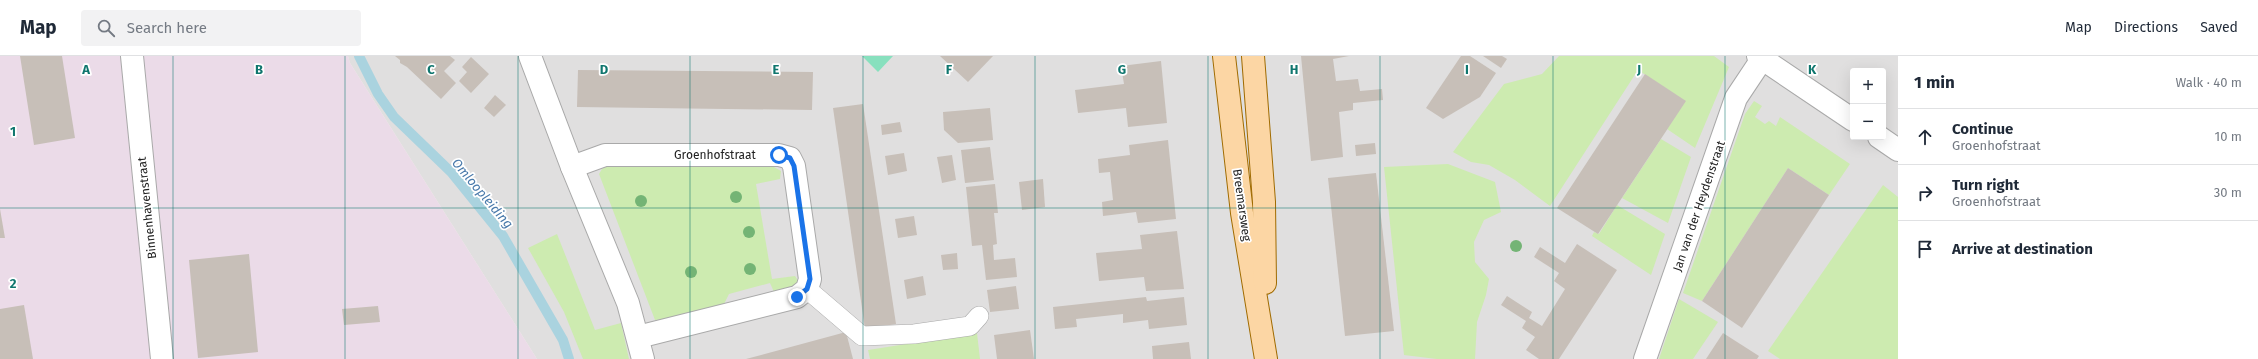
<!DOCTYPE html>
<meta charset="utf-8">
<style>
:root{--surface:#fff;--page:#f2f2f3;--text:#1f2937;--muted:#747a83;--line:#e0e1e3}
body{margin:0;font-family:"Fira Sans",sans-serif;background:var(--page);color:var(--text)}
.controls{position:absolute;right:12px;top:12px;display:grid;overflow:hidden;border-radius:4px;box-shadow:0 4px 16px #0002}
.controls button{width:36px;height:36px;display:grid;place-items:center;padding:0;border:0;border-bottom:1px solid var(--line);background:var(--surface);color:var(--text);font:20px sans-serif}
.stop{position:absolute;width:12px;height:12px;margin:-9px;border:3px solid #1a73e8;border-radius:50%;background:#fff}
.stop.end{background:#1a73e8;border-color:#fff;box-shadow:0 1px 4px #0008}
.list{margin:0;padding:0;list-style:none}
h2{display:flex;justify-content:space-between;align-items:center;height:52px;margin:0;padding:0 16px;font-size:17px}
h2 small{font-size:13px;font-weight:400;color:var(--muted)}
.list li{display:grid;grid-template-columns:26px 1fr auto;gap:12px;align-items:center;box-sizing:border-box;height:56px;padding:0 16px;border-top:1px solid var(--line)}
.list b{display:block;font-size:15px;white-space:nowrap}
.list p{margin:0;font-size:13px;white-space:nowrap;color:var(--muted)}
.list em{font-size:13px;font-style:normal;color:var(--muted)}
.icon{flex:none;width:22px;height:22px;fill:none;stroke:currentColor;stroke-width:2;stroke-linecap:round;stroke-linejoin:round}
.map{position:relative;flex:none;width:1898px;height:303px;overflow:hidden}
header{display:flex;align-items:center;gap:24px;box-sizing:border-box;height:56px;padding:0 20px;background:var(--surface);border-bottom:1px solid var(--line)}
header strong{font-size:19px}
nav{display:flex;gap:22px;margin-inline-start:auto;font-size:14px}
.search{width:280px;height:36px;background:var(--page);display:flex;align-items:center;gap:10px;box-sizing:border-box;padding:0 14px;border-radius:4px;color:var(--muted);font-size:15px}
main{display:flex}
aside{flex:1;background:var(--surface)}
.map>svg:first-child{display:block}
.residential{fill:#e0dfdf;fill-rule:evenodd}
.industrial{fill:#ebdbe8}
.grass{fill:#cdebb0}
.pitch{fill:#88e0be}
.lines{fill:none;stroke-linecap:round;stroke-linejoin:round}
.stream{stroke:#aad3df;stroke-width:10}
.building{fill:#c7bfb8}
.lane-casing{stroke:#a9a9a9;stroke-width:20}
.street-casing{stroke:#a9a9a9;stroke-width:24}
.primary-casing{stroke:#a06b00;stroke-width:24}
.lane{stroke:#fff;stroke-width:19}
.street{stroke:#fff;stroke-width:22}
.primary{stroke:#fcd6a4;stroke-width:22}
.tree{fill:#74b475}
.route{stroke:#1a73e8;stroke-width:5}
.grid{fill:none;stroke:#0f766e;stroke-width:1;stroke-opacity:0.55}
.labels{text-anchor:middle;stroke-width:3.5;stroke-linejoin:round;paint-order:stroke}
.street-label{font-size:12px;fill:#222;stroke:#fff}
.water-label{font-size:13px;font-style:italic;fill:#4a7aab;stroke:#fff}
.grid-label{font-size:13px;text-anchor:middle;font-weight:bold;fill:#0f766e;stroke:#fff;stroke-width:3.5;stroke-linejoin:round;paint-order:stroke}
</style>
<header>
<strong>Map</strong>
<div class="search"><svg class="icon" aria-label="search" viewBox="0 0 24 24"><circle cx="10" cy="10" r="6"/><path d="M15 15l6 6"/></svg>Search here</div>
<nav><a>Map</a><a>Directions</a><a>Saved</a></nav>
</header>
<main>
<div class="map">
<svg width="1898" height="303" viewBox="0 0 1898 303">
<rect width="100%" height="100%" fill="#f2efe9"/>
<path class="residential" d="M348,0H1898V303H537L350,7ZM1853,15H1883V81H1853Z"/>
<polygon class="industrial" points="0,0 348,0 350,7 537,303 0,303"/>
<g class="grass">
<polygon points="1559,0 1714,0 1729,11 1695,92 1667,73 1685,45 1638,14 1550,150 1515,124 1489,109 1471,106 1453,96 1504,28 1542,18"/>
<polygon points="1754,45 1762,50 1755,61 1765,68 1769,65 1776,70 1780,61 1850,108 1829,139 1788,112 1702,245 1683,237 1745,58"/>
<polygon points="1661,83 1691,101 1668,167 1622,142"/>
<polygon points="612,108 772,110 781,115 780,123 756,128 772,223 795,220 799,226 796,229 774,236 770,227 729,238 723,250 669,263 655,264 599,118 602,113"/>
<polygon points="1448,108 1495,126 1501,156 1484,164 1474,186 1475,206 1489,223 1486,239 1477,266 1475,303 1437,303 1404,299 1384,111"/>
<polygon points="1883,129 1898,141 1898,303 1780,303 1768,295"/>
<polygon points="1617,149 1665,178 1651,219 1592,180 1594,176 1599,178"/>
<polygon points="557,178 595,274 621,267 629,303 583,303 564,256 528,192"/>
<polygon points="1679,243 1718,266 1693,303 1659,303"/>
<polygon points="977,277 980,303 870,303 868,294"/>
</g>
<polygon class="pitch" points="862,0 893,0 878,16"/>
<g class="lines">
<polyline class="stream" points="359,0 378,38 394,61 452,117 503,180 563,284 569,303"/>
</g>
<g class="building">
<polygon points="20,0 62,0 75,82 34,89"/>
<polygon points="395,0 450,0 455,4 444,15 456,27 441,43 407,11 400,7 400,4"/>
<polygon points="940,0 993,0 968,26"/>
<polygon points="1301,0 1349,0 1333,3 1336,25 1358,23 1360,35 1382,33 1383,44 1353,47 1353,54 1339,56 1343,101 1311,105"/>
<polygon points="1461,0 1470,0 1496,17 1480,41 1443,63 1426,52"/>
<polygon points="1483,0 1502,0 1507,3 1501,12"/>
<polygon points="471,1 489,18 471,37 459,25 467,16 462,11"/>
<polygon points="1161,5 1167,67 1128,71 1126,52 1078,57 1075,34 1124,28 1121,10"/>
<polygon points="578,14 813,16 812,54 577,51"/>
<polygon points="1645,18 1686,45 1598,178 1557,152"/>
<polygon points="495,39 506,49 494,61 484,52"/>
<polygon points="863,48 896,268 865,273 833,52"/>
<polygon points="990,52 993,84 958,87 944,74 943,56"/>
<polygon points="900,66 902,76 882,79 881,69"/>
<polygon points="1168,84 1176,163 1138,167 1136,156 1103,160 1102,146 1113,144 1110,116 1099,117 1098,103 1130,99 1129,89"/>
<polygon points="1375,87 1376,98 1356,100 1355,89"/>
<polygon points="990,91 994,124 965,127 961,94"/>
<polygon points="904,97 907,115 888,119 885,100"/>
<polygon points="952,99 956,124 942,127 937,101"/>
<polygon points="1788,112 1829,139 1742,272 1702,245"/>
<polygon points="1376,117 1394,275 1345,280 1328,122"/>
<polygon points="1043,123 1045,151 1022,154 1019,126"/>
<polygon points="995,128 998,157 994,157 997,188 993,189 994,204 1015,202 1017,221 986,224 982,189 972,190 966,131"/>
<polygon points="0,153 5,182 0,182"/>
<polygon points="914,160 917,179 898,182 895,163"/>
<polygon points="1177,175 1184,233 1146,235 1144,221 1099,225 1096,197 1142,193 1140,179"/>
<polygon points="1577,188 1617,214 1559,303 1539,303 1526,294 1535,281 1522,272 1526,265 1501,249 1507,240 1532,256 1529,262 1542,270 1565,233 1554,225 1559,217 1534,201 1540,191 1565,207"/>
<polygon points="957,197 958,213 943,214 941,199"/>
<polygon points="249,198 258,296 198,302 189,204"/>
<polygon points="923,220 926,239 907,243 904,224"/>
<polygon points="1016,230 1019,253 990,256 987,234"/>
<polygon points="1146,241 1147,245 1184,241 1187,269 1149,273 1148,264 1123,267 1123,258 1076,263 1077,271 1055,273 1053,251"/>
<polygon points="24,249 33,303 0,303 0,253"/>
<polygon points="378,250 380,266 344,269 342,253"/>
<polygon points="1030,274 1034,303 997,303 994,279"/>
<polygon points="846,276 853,303 746,303"/>
<polygon points="1723,277 1759,300 1757,303 1706,303"/>
<polygon points="1189,286 1191,303 1153,303 1152,290"/>
</g>
<g class="lines">
<defs>
<polyline id="lane" points="807,233 862,280 914,278 970,270 979,260"/>
<g id="street">
<polyline points="132,0 162,303"/>
<polyline points="530,0 572,111 628,247 643,303"/>
<polyline points="1758,0 1853,64"/>
<polyline points="1879,81 1898,94"/>
<polyline points="572,111 605,99 779,99 790,102 794,110 810,223 807,233 797,241 638,281"/>
<polyline points="1645,303 1736,42 1762,3"/>
</g>
<g id="primary">
<polyline points="1224,0 1242,157 1266,303"/>
<polyline points="1253,0 1264,146 1265,227"/>
</g>
</defs>
<use href="#lane" class="lane-casing"/>
<use href="#street" class="street-casing"/>
<use href="#primary" class="primary-casing"/>
<use href="#lane" class="lane"/>
<use href="#street" class="street"/>
<use href="#primary" class="primary"/>
</g>
<g class="tree">
<circle cx="736" cy="141" r="6"/>
<circle cx="641" cy="145" r="6"/>
<circle cx="749" cy="176" r="6"/>
<circle cx="1516" cy="190" r="6"/>
<circle cx="750" cy="213" r="6"/>
<circle cx="691" cy="216" r="6"/>
</g>
<g class="lines">
<polyline class="route" points="779,99 790,102 794,110 810,223 807,233 797,241"/>
</g>
<path class="grid" d="M173,0V303M345,0V303M518,0V303M690,0V303M863,0V303M1035,0V303M1208,0V303M1380,0V303M1553,0V303M1725,0V303M0,152H1898"/>
<g class="labels">
<g class="street-label">
<text x="715" y="103">Groenhofstraat</text>
<text transform="translate(1242 149) rotate(82)" y="4">Breemarsweg</text>
<text transform="translate(1699 150) rotate(-71)" y="4">Jan van der Heydenstraat</text>
<text transform="translate(147 152) rotate(-96)" y="4">Binnenhavenstraat</text>
</g>
<g class="water-label">
<text transform="translate(483 137) rotate(50)" y="5">Omloopleiding</text>
</g>
</g>
<g class="grid-label">
<text x="86" y="18">A</text>
<text x="259" y="18">B</text>
<text x="431" y="18">C</text>
<text x="604" y="18">D</text>
<text x="776" y="18">E</text>
<text x="949" y="18">F</text>
<text x="1122" y="18">G</text>
<text x="1294" y="18">H</text>
<text x="1467" y="18">I</text>
<text x="1639" y="18">J</text>
<text x="1812" y="18">K</text>
<text x="13" y="80">1</text>
<text x="13" y="232">2</text>
</g>
</svg>
<div class="controls">
<button>+</button>
<button>−</button>
</div>
<div class="stop" style="left:779px;top:99px"></div>
<div class="stop end" style="left:797px;top:241px"></div>
</div>
<aside>
<h2>1 min<small>Walk · 40 m</small></h2>
<ul class="list">
<li><svg class="icon" aria-label="ahead" viewBox="0 0 24 24"><path d="M12 20V5M6 11l6-6 6 6"/></svg><div><b>Continue</b><p>Groenhofstraat</p></div><em>10 m</em></li>
<li><svg class="icon" aria-label="right" viewBox="0 0 24 24"><path d="M7 20v-9h11M14 6l5 5-5 5"/></svg><div><b>Turn right</b><p>Groenhofstraat</p></div><em>30 m</em></li>
<li><svg class="icon" aria-label="arrive" viewBox="0 0 24 24"><path d="M6 21V4h12l-3 4 3 4H6"/></svg><div><b>Arrive at destination</b></div></li>
</ul>
</aside>
</main>
